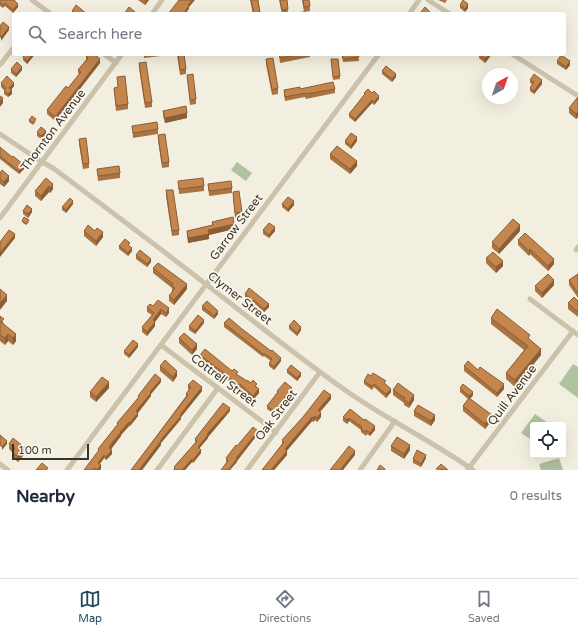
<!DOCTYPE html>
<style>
:root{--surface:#fff;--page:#f2f2f3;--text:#1f2937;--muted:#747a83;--line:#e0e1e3;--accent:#204a5b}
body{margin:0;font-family:"Varela Round",sans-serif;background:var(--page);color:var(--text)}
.controls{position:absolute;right:12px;bottom:12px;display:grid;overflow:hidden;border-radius:4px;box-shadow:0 4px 16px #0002}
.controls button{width:36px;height:36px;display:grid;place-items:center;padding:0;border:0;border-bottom:1px solid var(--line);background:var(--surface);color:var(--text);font:20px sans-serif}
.compass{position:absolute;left:482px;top:68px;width:36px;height:36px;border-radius:50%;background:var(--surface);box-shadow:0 4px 16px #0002;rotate:40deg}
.scale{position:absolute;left:12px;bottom:10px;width:77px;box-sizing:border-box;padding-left:4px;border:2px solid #3a332b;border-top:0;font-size:11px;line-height:14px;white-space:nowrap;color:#3a332b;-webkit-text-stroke:3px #faf7ed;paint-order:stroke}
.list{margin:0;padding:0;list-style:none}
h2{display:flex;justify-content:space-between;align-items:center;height:52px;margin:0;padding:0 16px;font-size:17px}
h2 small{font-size:13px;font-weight:400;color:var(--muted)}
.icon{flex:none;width:22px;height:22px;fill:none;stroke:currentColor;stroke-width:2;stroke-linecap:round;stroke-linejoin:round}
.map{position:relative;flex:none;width:578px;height:470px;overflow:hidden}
.search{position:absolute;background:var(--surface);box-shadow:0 4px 16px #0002;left:12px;right:12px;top:12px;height:44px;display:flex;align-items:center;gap:10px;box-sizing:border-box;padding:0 14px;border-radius:4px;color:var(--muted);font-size:15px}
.sheet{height:108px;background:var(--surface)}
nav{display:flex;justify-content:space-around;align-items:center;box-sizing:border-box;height:56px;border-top:1px solid var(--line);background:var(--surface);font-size:11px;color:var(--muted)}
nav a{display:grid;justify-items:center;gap:2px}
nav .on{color:var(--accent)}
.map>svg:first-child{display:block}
.green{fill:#afc3a0}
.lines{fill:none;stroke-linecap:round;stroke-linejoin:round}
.minor{stroke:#ccc2ac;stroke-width:5}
.wall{fill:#a97342}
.shaded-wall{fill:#8a5e36}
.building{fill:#c5864d;stroke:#8a5e36}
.labels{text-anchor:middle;stroke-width:3.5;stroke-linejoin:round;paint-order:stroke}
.street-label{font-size:12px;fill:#3a332b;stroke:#faf7ed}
</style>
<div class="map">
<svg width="578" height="470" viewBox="0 0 578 470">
<rect width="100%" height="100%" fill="#f3efe0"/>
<g class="green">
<polygon points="237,162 252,173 246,181 231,170"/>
<polygon points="573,364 578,367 578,398 559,384"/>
<polygon points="535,414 551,425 533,425 533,441 521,433"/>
<polygon points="559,458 563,470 541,470 539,464"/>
</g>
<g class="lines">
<g class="minor">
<polyline points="32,0 51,14"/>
<polyline points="428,0 450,14"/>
<polyline points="152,14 162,0"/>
<polyline points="409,14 419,0"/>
<polyline points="104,54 116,63"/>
<polyline points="512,54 578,96"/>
<polyline points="0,65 14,47"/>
<path d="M0,134L42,162L53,168C105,207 156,245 207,285C253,321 298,357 345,390C386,419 432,441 473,470"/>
<polyline points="0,218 122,54"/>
<polyline points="576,250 578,247"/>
<polyline points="530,299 578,335"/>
<polyline points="161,345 276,432"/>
<polyline points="0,464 8,470"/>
<polyline points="468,469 573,331"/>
<polyline points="67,470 379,54"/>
<polyline points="157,470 218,388"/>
<polyline points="247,470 320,372"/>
<polyline points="360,470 395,421"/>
</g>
</g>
<g class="wall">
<polygon points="0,0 18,7 13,13 5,6 3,8 0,6"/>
<polygon points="138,0 149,0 145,5"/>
<polygon points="250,0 258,0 260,14 253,14"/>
<polygon points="279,0 287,0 288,14 282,14"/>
<polygon points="302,0 309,0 310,11 304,12"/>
<polygon points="438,0 447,0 445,3"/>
<polygon points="460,5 468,8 465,12 460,8"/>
<polygon points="72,11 87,14 72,14"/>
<polygon points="35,54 27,64 23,60 23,57"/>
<polygon points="144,54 169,54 169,55 144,58"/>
<polygon points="177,54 184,54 186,69 186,74 180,75"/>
<polygon points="279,54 310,54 310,57 280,63"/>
<polygon points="342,54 358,54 359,61 343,62"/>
<polygon points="479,54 492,54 485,63 479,58"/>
<polygon points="86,56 100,63 55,121 47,114 47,110 68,88 79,74 78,73 78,70 86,60"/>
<polygon points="266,59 278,88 278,94 272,95 266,64"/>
<polygon points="331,59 340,76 340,79 333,80"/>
<polygon points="557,61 570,65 566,70 557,64"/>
<polygon points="139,63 152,102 152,107 145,108 139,68"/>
<polygon points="11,69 22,70 16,77 11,73"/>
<polygon points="382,71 396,77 392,82 382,74"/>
<polygon points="187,75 196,99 196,104 190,105"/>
<polygon points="117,77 128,104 128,109 116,111 114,88 118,87"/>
<polygon points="530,80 542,84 534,94 530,91 530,88 532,84 530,83"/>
<polygon points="1,83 14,86 11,90 12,94 8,97 4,94 4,90 1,87"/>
<polygon points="300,89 335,89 335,93 306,99 305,97 285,101 284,95 284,90"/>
<polygon points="364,93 379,99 374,105 372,103 355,122 349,117 349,114 364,95"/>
<polygon points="578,98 578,117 576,119 569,113 569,108"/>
<polygon points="163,111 187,118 165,123 163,116"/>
<polygon points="29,120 36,121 33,125 29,122"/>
<polygon points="132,126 158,129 158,134 133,138"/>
<polygon points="37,132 46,134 41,139 37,136"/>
<polygon points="158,135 169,162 169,167 162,168 158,140"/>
<polygon points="79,139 89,163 89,168 83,169 79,144"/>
<polygon points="345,141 357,141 351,149 345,144"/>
<polygon points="0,147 24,169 19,174 0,159"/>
<polygon points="330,154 357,166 350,174 330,159"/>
<polygon points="97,169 120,173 120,178 98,181"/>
<polygon points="0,173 9,181 4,187 0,184"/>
<polygon points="46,178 53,189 50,193 49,192 41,201 35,196 35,191"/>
<polygon points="178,181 204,186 204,191 179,194"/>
<polygon points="208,184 232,188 232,193 209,196"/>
<polygon points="166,190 179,230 179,235 172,236 166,196"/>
<polygon points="233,192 242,212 242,218 235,218 233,197"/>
<polygon points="73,204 66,213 62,210 62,207"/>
<polygon points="282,204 294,205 288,212 282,207"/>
<polygon points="23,211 32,212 28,218 23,214"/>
<polygon points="22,221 29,222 26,225 22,222"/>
<polygon points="212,222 234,229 209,235 209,239 188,243 187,236 187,231 212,225"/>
<polygon points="263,230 275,231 269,238 263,234"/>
<polygon points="84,231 95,231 103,237 96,246 84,236"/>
<polygon points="520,231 499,254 492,248 492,242"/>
<polygon points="518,240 554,264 548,271 530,254 529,256 518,245"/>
<polygon points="119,246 130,246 132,251 128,256 119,249"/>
<polygon points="136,255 151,262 147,267 136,259"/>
<polygon points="486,258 503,266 496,273 486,263"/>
<polygon points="153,268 187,289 174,305 169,301 169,296 172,292 172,288 153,273"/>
<polygon points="578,274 578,298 569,285 569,280"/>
<polygon points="554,285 542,298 535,291 535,286"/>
<polygon points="245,294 269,307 264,312 254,303 253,304 245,297"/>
<polygon points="578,301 578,317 568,309 568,303"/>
<polygon points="153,306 169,313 166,317 161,314 155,322 155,326 147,336 142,332 142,327 152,315 147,312 147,307"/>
<polygon points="202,306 218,314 214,319 202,310"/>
<polygon points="0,316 4,324 16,341 13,345 8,341 5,345 0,341"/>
<polygon points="491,318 541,355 515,387 506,379 506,373 524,350 491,324"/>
<polygon points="204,323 195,334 189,330 189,326"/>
<polygon points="224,323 242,329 271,351 281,361 274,370 269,366 269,363 271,361 264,356 263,357 224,327"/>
<polygon points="289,326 301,330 297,336 289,329"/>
<polygon points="179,338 197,349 192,355 179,343"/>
<polygon points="138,347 129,358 124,354 124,351"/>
<polygon points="200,355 238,375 247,381 257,387 259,393 253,400 240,388 239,389 225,378 200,358"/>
<polygon points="160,366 177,376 173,382 160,371"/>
<polygon points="464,366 478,370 504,389 497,397 464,371"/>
<polygon points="287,370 301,376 297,381 287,373"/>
<polygon points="364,381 386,384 391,392 386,398 374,387 372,390 364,384"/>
<polygon points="161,382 151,394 151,396 138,413 138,416 130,426 129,426 121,435 121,436 111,448 110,449 112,454 106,460 104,458 100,464 101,469 100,470 84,470 98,452 98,449 117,425 117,423 138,398 138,396"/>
<polygon points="188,385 202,391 181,417 181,419 161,443 161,445 142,470 131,470 186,396 186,394 189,390 188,389"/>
<polygon points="109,388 96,402 90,397 90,392"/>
<polygon points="460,388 473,395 470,399 492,420 485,429 463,411 463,406 468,399 460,392"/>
<polygon points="393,390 414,400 409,408 404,405 404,403 393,395"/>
<polygon points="277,391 292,391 274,414 267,409 267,406 277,393"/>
<polygon points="331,399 320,412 321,417 317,422 315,420 313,422 312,421 287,450 287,455 274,470 262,470 282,444 282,440"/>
<polygon points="350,409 375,430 370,436 367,434 366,436 361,432 361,430 349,421 347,424 343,421 343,417"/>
<polygon points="230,411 208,437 208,438 199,448 201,453 193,463 192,462 185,470 174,470 174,467 195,443 195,439"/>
<polygon points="414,411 435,420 431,426 414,416"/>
<polygon points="258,434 237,461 237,462 227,463 226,461 226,458 237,446"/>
<polygon points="9,444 25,453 18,462 12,457 12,452 9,449"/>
<polygon points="391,446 410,450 404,459 391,451"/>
<polygon points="426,458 421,467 413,463 413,459"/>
</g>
<g class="shaded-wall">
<polygon points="146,0 149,0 145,5 145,2"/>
<polygon points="192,0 195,0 189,7 189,9 185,14 183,14 188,5"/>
<polygon points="18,4 18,7 13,13 13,10"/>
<polygon points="468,4 468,8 465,12 465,9"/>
<polygon points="9,27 9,30 1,41 1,37"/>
<polygon points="33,54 35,54 27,64 27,61"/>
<polygon points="490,54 492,54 485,63 485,59"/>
<polygon points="100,59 100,63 55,121 55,117"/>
<polygon points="570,61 570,65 566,70 566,67"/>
<polygon points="22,67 22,70 16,77 16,74"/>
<polygon points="396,74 396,77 392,82 392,79"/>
<polygon points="542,80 542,84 534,94 534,91"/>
<polygon points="14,83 14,86 9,92 9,88"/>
<polygon points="12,90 12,94 8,97 8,94"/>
<polygon points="379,96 379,99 374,105 374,102"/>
<polygon points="3,98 3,103 0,107 0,102"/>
<polygon points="372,100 372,103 355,122 355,119"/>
<polygon points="578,112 578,117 576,119 576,114"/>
<polygon points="187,113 187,118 165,123 165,118"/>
<polygon points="46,131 46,134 41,139 41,136"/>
<polygon points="357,137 357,141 351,149 351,146"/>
<polygon points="357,161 357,166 350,174 350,169"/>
<polygon points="24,165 24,169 19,174 19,171"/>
<polygon points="9,176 9,181 4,187 4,182"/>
<polygon points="53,184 53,189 50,193 50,188"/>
<polygon points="49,186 49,192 41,201 41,196"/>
<polygon points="73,201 73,204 66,213 66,210"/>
<polygon points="294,201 294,205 288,212 288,209"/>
<polygon points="32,209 32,212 28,218 28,214"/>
<polygon points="234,224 234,229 209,235 209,239 188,243 188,238 208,230"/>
<polygon points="520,225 520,231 499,254 499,249"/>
<polygon points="275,227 275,231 269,238 269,235"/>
<polygon points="103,232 103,237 96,246 96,241"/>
<polygon points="15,234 15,238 0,257 0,253"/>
<polygon points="132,248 132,251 128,256 128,253"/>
<polygon points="530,249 530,254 529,256 529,251"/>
<polygon points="151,259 151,262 147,267 147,264"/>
<polygon points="554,259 554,264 548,271 548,266"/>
<polygon points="503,261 503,266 496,273 496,267"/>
<polygon points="554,280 554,285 542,298 542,293"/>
<polygon points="187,284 187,289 174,305 174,300"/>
<polygon points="7,295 7,301 0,310 0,303"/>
<polygon points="269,304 269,307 264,312 264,309"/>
<polygon points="169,308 169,313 166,317 166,313"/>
<polygon points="161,309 161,314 153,324 153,320"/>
<polygon points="218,311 218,314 214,319 214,316"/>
<polygon points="204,320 204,323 195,334 195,331"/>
<polygon points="155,322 155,326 147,336 147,332"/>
<polygon points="301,327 301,330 297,336 297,333"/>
<polygon points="8,334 8,341 5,345 5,338"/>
<polygon points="16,334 16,341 13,345 13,338"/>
<polygon points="138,344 138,347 129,358 129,355"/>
<polygon points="197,344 197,349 192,355 192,350"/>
<polygon points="541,349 541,355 515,387 515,380"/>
<polygon points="281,358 281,361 274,370 274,367"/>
<polygon points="177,371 177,376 173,382 173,377"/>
<polygon points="301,373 301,376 297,381 297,378"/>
<polygon points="161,379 161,382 151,394 151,396 136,415 136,411 150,392"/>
<polygon points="109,382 109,388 96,402 96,397"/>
<polygon points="504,384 504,389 497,397 497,393"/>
<polygon points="202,387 202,391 181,417 181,419 161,443 161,445 142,470 139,470 160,441"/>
<polygon points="292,388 292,391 274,414 274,411"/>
<polygon points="259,389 259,393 253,400 253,396"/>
<polygon points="391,389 391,392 386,398 386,394"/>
<polygon points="473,392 473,395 469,400 469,396"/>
<polygon points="331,395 331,399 318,414 318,410"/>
<polygon points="414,395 414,400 409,408 409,403"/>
<polygon points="230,408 230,411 208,437 208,438 198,450 198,447 207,434"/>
<polygon points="138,413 138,416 130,426 130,423"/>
<polygon points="321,413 321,417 317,422 317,418"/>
<polygon points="435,415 435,420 431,426 431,421"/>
<polygon points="492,415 492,420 485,429 485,424"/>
<polygon points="315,416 315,420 313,422 313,418"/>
<polygon points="312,417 312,421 285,453 285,449"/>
<polygon points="349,418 349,421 347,424 347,420"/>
<polygon points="129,422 129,426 121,435 121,436 109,452 109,448 120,432"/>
<polygon points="375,426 375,430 370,436 370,433"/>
<polygon points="258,431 258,434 237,461 237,462 230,470 228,470"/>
<polygon points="7,441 7,444 2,450 2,447"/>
<polygon points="410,445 410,450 404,459 404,454"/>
<polygon points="25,448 25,453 18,462 18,457"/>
<polygon points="112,450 112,454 106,460 106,457"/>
<polygon points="201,450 201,453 193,463 193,460"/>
<polygon points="287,451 287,455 274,470 271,470"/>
<polygon points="355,451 355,455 343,470 340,470"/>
<polygon points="104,455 104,458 98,466 98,463"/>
<polygon points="426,455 426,458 421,467 421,464"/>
<polygon points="192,459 192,462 185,470 182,470"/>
<polygon points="101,465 101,469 100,470 97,470"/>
</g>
<g class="building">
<polygon points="0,0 14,0 18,4 13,10 5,3 3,5 0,2"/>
<polygon points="179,0 192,0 188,5 189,6 183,14 168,14"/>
<polygon points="251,0 258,0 260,13 254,14"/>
<polygon points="280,0 287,0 288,9 282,10"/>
<polygon points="303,0 309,0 310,6 304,7"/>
<polygon points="463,0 468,4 465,9 460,5"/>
<polygon points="76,5 87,14 77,14 72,11"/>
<polygon points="129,7 135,12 134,14 124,14"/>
<polygon points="425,7 430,12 428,14 423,14 421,12"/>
<polygon points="304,12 304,14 290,14"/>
<polygon points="3,22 9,27 1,37 0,37 0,26"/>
<polygon points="25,54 33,54 27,61 23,57"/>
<polygon points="88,54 94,54 100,59 55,117 47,110 66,86 68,88 81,72 78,70 88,58 86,56"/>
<polygon points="178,54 184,54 186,69 180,70"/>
<polygon points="279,54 301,54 280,58"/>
<polygon points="342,54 358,54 359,57 343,59"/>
<polygon points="479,54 490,54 485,59"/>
<polygon points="561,55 570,61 566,67 557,61"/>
<polygon points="273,58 278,88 272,90 266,59"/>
<polygon points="331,59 338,59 340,76 333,77"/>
<polygon points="17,62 22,67 16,74 11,69"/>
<polygon points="146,62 152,102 145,103 139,63"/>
<polygon points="386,66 396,74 392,79 382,71"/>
<polygon points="193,74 196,99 190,100 187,75"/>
<polygon points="534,74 542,80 534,91 530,88 534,82 530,80"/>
<polygon points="7,76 14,83 9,88 12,90 8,94 4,90 6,88 1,83"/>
<polygon points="125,76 128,104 116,106 114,88 118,87 117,77"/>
<polygon points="333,82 335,89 306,94 305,93 285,97 284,90 300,87 300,89"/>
<polygon points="368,89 372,93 374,91 379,96 374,102 372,100 355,119 349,114 365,94 364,93"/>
<polygon points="0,96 3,98 0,102"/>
<polygon points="577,98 578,98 578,112 576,114 569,108"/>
<polygon points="186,106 187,113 165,118 163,111"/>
<polygon points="32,116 36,119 33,123 29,120"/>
<polygon points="157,122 158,129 133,133 132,126"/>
<polygon points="41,127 46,131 41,136 37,132"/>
<polygon points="351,133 357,137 351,146 345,141"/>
<polygon points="165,134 169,162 162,163 158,135"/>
<polygon points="86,138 89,163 83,164 79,139"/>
<polygon points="337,146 357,161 350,169 330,154"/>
<polygon points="0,147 12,157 13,156 24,165 19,171 0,156"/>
<polygon points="119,166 120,173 98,176 97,169"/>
<polygon points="2,170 9,176 4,182 0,178 0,173"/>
<polygon points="46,178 53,184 50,188 49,186 41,196 35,191"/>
<polygon points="203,178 204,186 179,189 178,181"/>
<polygon points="231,181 232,188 209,191 208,184"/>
<polygon points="166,190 173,190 179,230 172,231"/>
<polygon points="239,191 242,212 235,213 233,192"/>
<polygon points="288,197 294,201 288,209 282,204"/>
<polygon points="70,198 73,201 66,210 62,207"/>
<polygon points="27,205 32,209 28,214 23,211"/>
<polygon points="24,217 29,220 26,224 22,221"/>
<polygon points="233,217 234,224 208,230 209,234 188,238 187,231 213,225 212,222"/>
<polygon points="513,219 520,225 499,249 492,242"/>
<polygon points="269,223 275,227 269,235 263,230"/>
<polygon points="88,225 95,231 97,228 103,232 96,241 84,231"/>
<polygon points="9,230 15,234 0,253 0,242"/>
<polygon points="525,233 554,259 548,266 530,249 529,251 518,240"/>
<polygon points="125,239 130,243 128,245 132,248 128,253 119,246"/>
<polygon points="140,250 151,259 147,264 136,255"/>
<polygon points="493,252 503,261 496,267 486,258"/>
<polygon points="158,263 187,284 174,300 169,296 175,288 172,286 173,284 153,268"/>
<polygon points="548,274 554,280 542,293 535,286"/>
<polygon points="578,274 578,293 569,280"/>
<polygon points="249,288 269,304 264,309 254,300 253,301 245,294"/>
<polygon points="0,289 7,295 0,303"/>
<polygon points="574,297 578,301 578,312 568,303"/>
<polygon points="158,300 169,308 166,313 161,309 153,320 155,322 147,332 142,327 154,313 147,307 150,304 153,306"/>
<polygon points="207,301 218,311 214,316 202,306"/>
<polygon points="497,309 530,335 528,338 541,349 515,380 506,373 528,346 491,318"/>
<polygon points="198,315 204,320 195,331 189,326"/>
<polygon points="0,316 4,319 1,322 16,334 13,338 8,334 5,338 0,335"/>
<polygon points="229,318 242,329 271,351 272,350 281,358 274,367 269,363 272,359 264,353 263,354 224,323"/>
<polygon points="294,320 301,327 297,333 289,326"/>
<polygon points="184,333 197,344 192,350 179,338"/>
<polygon points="133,340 138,344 129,355 124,351"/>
<polygon points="205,349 232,371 234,369 238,372 236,374 247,381 247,380 251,383 253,380 257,384 255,386 259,389 253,396 240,384 239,385 225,374 200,355"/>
<polygon points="165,360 177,371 173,377 160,366"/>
<polygon points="468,361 478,370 480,367 504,384 497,393 464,366"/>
<polygon points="291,365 301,373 297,378 287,370"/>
<polygon points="373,373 386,381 384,383 391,389 386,394 374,384 372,386 364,381 368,374 371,376"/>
<polygon points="155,374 161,379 150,392 151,393 136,411 138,413 130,423 129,422 120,432 121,432 111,444 109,448 112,450 106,457 104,455 98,463 101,465 97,470 95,468 93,470 84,470 99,450 98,449 118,424 117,423 139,397 138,396"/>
<polygon points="102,377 109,382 96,397 90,392"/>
<polygon points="193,380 202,387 180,415 181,416 160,441 161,441 139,470 131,470 188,395 186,394 191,387 188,385"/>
<polygon points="285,382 292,388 274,411 267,406 278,392 277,391"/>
<polygon points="398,383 414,395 409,403 404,400 405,398 393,390"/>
<polygon points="463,384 473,392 469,396 460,388"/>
<polygon points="324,390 331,395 318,410 321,413 317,418 315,416 313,418 312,417 285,449 287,451 271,470 262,470 284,442 282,440 303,417"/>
<polygon points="469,398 492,415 485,424 463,406"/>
<polygon points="223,403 230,408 207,434 208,435 198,447 201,450 193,460 192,459 182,470 174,470 175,468 174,467 197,441 195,439"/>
<polygon points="418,405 435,415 431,421 414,411"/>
<polygon points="350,409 364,420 365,419 375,426 370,433 367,430 366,432 361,429 362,427 349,418 347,420 343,417"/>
<polygon points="253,427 258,431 236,458 237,459 228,470 221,470 227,462 228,460 226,458 236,445 237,446"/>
<polygon points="0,435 7,441 2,447 0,445"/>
<polygon points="397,437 410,445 404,454 391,446"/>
<polygon points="13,438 25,448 18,457 12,452 15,448 9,444"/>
<polygon points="349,446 355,451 340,470 330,470"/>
<polygon points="417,450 426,455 421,464 413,459"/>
<polygon points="42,463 48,468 46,470 36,470"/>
<polygon points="441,464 448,470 436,469"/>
<polygon points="380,465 385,469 385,470 377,470"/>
</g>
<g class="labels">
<g class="street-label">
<text transform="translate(53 130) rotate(-53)" y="4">Thornton Avenue</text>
<text transform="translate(236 227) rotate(-53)" y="4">Garrow Street</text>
<text transform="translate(240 298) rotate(38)" y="4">Clymer Street</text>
<text transform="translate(224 380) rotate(37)" y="4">Cottrell Street</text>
<text transform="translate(512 395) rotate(-53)" y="4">Quill Avenue</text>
<text transform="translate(276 415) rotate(-53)" y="4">Oak Street</text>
</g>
</g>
</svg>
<div class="controls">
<button><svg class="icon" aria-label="locate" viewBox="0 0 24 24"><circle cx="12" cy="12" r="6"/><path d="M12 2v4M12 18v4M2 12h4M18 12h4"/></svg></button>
</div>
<svg class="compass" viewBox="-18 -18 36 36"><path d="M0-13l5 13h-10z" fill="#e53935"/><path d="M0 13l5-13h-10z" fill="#747a83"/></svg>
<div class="scale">100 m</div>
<div class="search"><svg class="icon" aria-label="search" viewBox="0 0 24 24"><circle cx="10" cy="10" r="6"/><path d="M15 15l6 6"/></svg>Search here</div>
</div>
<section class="sheet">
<h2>Nearby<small>0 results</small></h2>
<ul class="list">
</ul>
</section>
<nav>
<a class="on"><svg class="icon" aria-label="map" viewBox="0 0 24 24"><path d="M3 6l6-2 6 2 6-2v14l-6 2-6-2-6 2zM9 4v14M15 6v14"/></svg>Map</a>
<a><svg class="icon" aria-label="directions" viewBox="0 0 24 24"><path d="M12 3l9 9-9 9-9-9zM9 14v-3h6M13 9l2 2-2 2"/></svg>Directions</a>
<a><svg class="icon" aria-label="saved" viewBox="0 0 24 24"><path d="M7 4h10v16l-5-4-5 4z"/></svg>Saved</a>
</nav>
